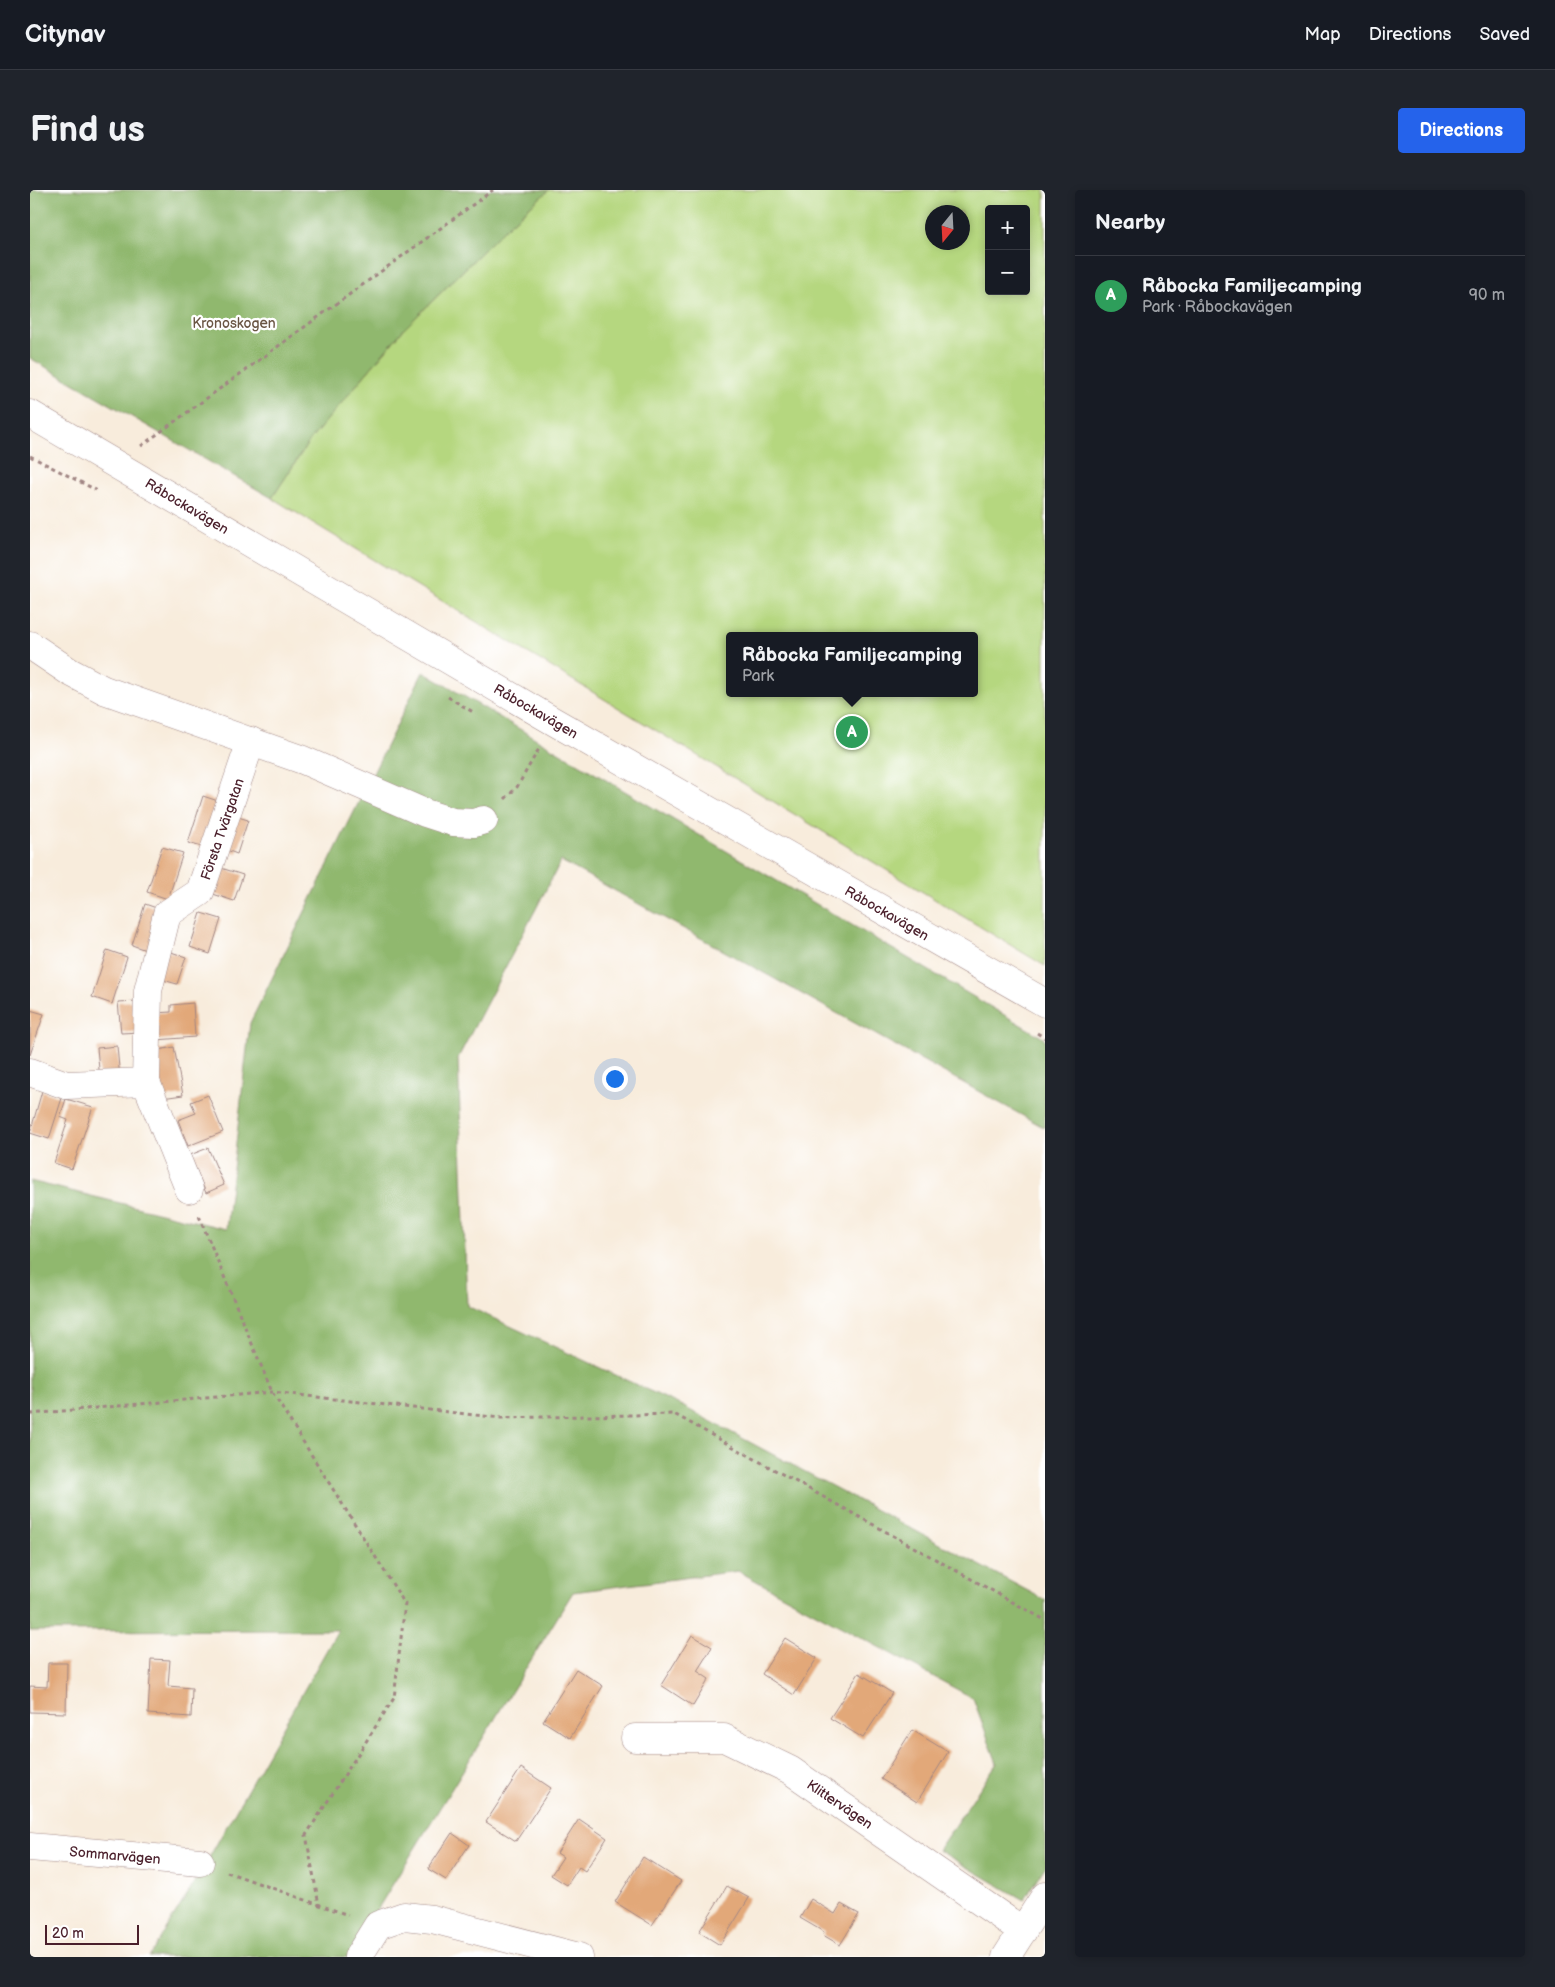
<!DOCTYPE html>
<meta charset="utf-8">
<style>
:root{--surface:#171b24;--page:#20242c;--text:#f1f3f6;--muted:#9ea1a6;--line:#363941;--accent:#2563eb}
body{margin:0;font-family:"Balsamiq Sans",sans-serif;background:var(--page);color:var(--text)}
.controls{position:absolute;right:15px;top:15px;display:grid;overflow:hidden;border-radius:5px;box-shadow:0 2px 8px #0003}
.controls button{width:45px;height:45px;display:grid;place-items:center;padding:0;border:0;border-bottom:1px solid var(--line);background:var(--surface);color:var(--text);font:25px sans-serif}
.compass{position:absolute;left:895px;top:15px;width:45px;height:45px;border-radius:50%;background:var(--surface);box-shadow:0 2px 8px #0003;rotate:198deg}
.scale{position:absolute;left:15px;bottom:12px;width:94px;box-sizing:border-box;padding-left:5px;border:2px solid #4a1f2b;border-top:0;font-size:14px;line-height:18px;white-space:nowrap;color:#4a1f2b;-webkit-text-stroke:4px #fff;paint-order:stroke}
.you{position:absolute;left:584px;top:888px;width:18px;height:18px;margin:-12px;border:4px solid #fff;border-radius:50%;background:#1a73e8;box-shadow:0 0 0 8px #1a73e833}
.badge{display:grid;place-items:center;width:32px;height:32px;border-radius:50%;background:var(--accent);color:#fff;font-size:16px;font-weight:700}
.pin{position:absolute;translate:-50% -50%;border:2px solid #fff;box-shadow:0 1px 5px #0006}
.popup{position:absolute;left:696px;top:442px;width:252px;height:65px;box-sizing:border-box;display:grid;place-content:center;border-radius:5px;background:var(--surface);filter:drop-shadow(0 1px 4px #0005);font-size:16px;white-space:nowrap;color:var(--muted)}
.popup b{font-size:19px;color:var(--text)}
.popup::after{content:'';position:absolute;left:50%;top:100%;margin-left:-10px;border:10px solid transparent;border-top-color:var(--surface)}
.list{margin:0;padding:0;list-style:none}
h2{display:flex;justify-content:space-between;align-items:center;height:65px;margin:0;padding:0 20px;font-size:21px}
h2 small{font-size:16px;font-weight:400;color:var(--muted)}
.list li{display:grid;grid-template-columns:32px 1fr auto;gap:15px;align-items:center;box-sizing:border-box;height:80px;padding:0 20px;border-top:1px solid var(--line)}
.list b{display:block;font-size:19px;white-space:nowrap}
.list p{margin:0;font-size:16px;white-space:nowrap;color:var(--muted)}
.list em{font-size:16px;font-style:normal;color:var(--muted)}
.map{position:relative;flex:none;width:1015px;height:1767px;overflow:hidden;border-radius:5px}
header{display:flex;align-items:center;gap:30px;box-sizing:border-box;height:70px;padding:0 25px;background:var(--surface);border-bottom:1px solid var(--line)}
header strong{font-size:24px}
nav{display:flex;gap:28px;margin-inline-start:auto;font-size:18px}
.intro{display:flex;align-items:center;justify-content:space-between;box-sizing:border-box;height:120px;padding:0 30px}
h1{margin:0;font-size:35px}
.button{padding:12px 22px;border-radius:5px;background:var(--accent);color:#fff;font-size:18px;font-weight:700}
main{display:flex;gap:30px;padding:0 30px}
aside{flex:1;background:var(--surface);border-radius:5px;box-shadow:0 2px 8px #0003}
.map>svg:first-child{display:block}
.green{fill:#b5d77f;stroke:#807b55;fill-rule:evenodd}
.forest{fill:#90b86e;stroke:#6d6c4c}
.building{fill:#e2a879}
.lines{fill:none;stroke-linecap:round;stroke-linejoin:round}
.minor-casing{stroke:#a18684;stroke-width:29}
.path{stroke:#a18684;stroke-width:3;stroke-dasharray:4 4;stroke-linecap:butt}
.minor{stroke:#fff;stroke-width:28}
.labels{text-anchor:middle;stroke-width:4.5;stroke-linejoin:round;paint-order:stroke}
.park-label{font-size:14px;fill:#6a5644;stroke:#fff}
.street-label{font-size:14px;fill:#4a1f2b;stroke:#fff}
</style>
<header>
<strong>Citynav</strong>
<nav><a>Map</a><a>Directions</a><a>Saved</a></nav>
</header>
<div class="intro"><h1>Find us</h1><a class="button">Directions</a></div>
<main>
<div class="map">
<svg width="1015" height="1767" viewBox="0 0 1015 1767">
<rect width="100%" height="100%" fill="#fff"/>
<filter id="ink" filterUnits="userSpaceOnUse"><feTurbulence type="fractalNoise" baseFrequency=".02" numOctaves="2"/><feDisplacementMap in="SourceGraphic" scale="10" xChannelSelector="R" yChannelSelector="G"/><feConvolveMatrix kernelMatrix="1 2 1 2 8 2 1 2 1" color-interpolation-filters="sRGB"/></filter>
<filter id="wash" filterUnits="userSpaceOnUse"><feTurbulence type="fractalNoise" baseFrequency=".0096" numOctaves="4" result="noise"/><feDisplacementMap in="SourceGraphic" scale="20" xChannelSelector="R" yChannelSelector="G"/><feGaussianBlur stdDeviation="1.12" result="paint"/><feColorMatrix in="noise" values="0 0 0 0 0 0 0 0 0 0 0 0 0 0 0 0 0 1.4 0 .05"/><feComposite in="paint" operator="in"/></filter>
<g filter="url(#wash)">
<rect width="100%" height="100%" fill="#f8ecdc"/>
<path class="green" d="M519,0H1015V776L242,308L280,250L374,139L481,33ZM959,19H996V101H959ZM902,22H932V52H902ZM700,446H944V503H700Z"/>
<g class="forest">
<polygon points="0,0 519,0 481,33 374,139 280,250 242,308 0,168"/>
<polygon points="393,482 1015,849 1015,938 531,671 428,868 437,1116 652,1216 1015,1410 1015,1677 994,1710 908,1660 967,1573 943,1508 708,1381 543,1402 318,1767 119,1767 168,1687 308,1440 0,1441 0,991 196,1039 220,833"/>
</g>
<g id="blocks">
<g class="building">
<polygon points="173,606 194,613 179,659 158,653"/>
<polygon points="205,626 218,630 207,664 194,659"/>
<polygon points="132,657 153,663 138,709 117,702"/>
<polygon points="188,677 213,685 204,711 180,703"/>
<polygon points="115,714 135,721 121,762 102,755"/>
<polygon points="171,723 191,729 180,764 160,757"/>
<polygon points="77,760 97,767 82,814 62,807"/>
<polygon points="135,760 156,767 147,794 126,788"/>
<polygon points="107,811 110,842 91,843 88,812"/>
<polygon points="163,813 165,847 126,850 124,823 141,822 141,815"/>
<polygon points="0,820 14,824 0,865"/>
<polygon points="87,856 90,889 70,890 67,858"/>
<polygon points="144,857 153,905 132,908 123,861"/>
<polygon points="12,901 32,908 19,949 0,943"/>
<polygon points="178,905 193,942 158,956 148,930 166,923 161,912"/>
<polygon points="36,909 63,917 42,979 24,973 38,930 30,927"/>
<polygon points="178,958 194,995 176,1003 160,965"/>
<polygon points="662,1445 682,1457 667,1481 679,1489 663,1516 631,1495"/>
<polygon points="755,1448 787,1468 764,1505 732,1484"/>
<polygon points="121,1469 140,1470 138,1496 162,1498 161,1527 118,1524"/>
<polygon points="18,1473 37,1473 36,1523 0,1522 0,1496 17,1497"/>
<polygon points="546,1479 573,1496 540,1548 513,1531"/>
<polygon points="829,1483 862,1503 833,1548 800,1528"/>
<polygon points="882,1540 918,1562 887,1612 851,1589"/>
<polygon points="491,1578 521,1598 486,1651 456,1632"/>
<polygon points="549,1629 577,1648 555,1681 549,1677 537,1695 521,1685 533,1667 527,1663"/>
<polygon points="422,1643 439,1655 416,1690 398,1679"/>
<polygon points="613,1667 651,1691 622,1735 585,1712"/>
<polygon points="697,1696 719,1708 690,1755 669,1742"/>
<polygon points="781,1709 805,1724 811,1714 829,1724 810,1755 793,1745 794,1742 770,1728"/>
</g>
</g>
</g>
<g filter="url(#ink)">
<use href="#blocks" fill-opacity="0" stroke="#a18684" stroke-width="1"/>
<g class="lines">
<defs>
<g id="minor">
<polyline points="0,224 523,531 1015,813"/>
<polyline points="0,455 40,482 74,500 273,570 395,623 423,632 444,633 454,630"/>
<polyline points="0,882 36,895 116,892"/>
<polyline points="159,999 116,892 118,801 137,724 170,702 221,551"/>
<polyline points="605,1548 694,1548 760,1580 993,1741"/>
<polyline points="0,1657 170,1672"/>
<polyline points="328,1767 348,1735 374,1726 402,1729 549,1767"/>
<polyline points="976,1767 1015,1706"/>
</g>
</defs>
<use href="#minor" class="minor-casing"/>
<g class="path">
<polyline points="111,256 463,0"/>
<polyline points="0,266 66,300"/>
<polyline points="418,507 443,522"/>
<polyline points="475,609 487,597 510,557"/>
<polyline points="1007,843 1015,848"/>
<polyline points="169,1026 242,1202 375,1414 364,1508 276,1645 289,1715"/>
<polyline points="0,1224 242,1202 471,1228 644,1224 1015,1430"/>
<polyline points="197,1682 318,1725"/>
</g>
<use href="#minor" class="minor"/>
</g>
</g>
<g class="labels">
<g class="park-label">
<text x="204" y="138">Kronoskogen</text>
</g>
<g class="street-label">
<text transform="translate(157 316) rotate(31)" y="5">Råbockavägen</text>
<text transform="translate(506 521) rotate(30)" y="5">Råbockavägen</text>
<text transform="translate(192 639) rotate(-71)" y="5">Första Tvärgatan</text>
<text transform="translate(857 723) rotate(30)" y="5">Råbockavägen</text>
<text transform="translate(810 1614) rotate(34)" y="5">Klittervägen</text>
<text transform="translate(85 1665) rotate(5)" y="5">Sommarvägen</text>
</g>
</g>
</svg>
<div class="controls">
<button>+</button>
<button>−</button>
</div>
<svg class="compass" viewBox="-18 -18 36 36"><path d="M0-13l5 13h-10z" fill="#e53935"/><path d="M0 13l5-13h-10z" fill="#9ea1a6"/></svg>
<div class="scale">20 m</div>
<div class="you"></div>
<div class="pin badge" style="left:822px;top:542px;background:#2e9e5b">A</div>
<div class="popup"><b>Råbocka Familjecamping</b>Park</div>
</div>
<aside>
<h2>Nearby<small></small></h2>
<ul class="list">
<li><span class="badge" style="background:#2e9e5b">A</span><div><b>Råbocka Familjecamping</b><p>Park · Råbockavägen</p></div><em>90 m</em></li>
</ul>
</aside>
</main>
